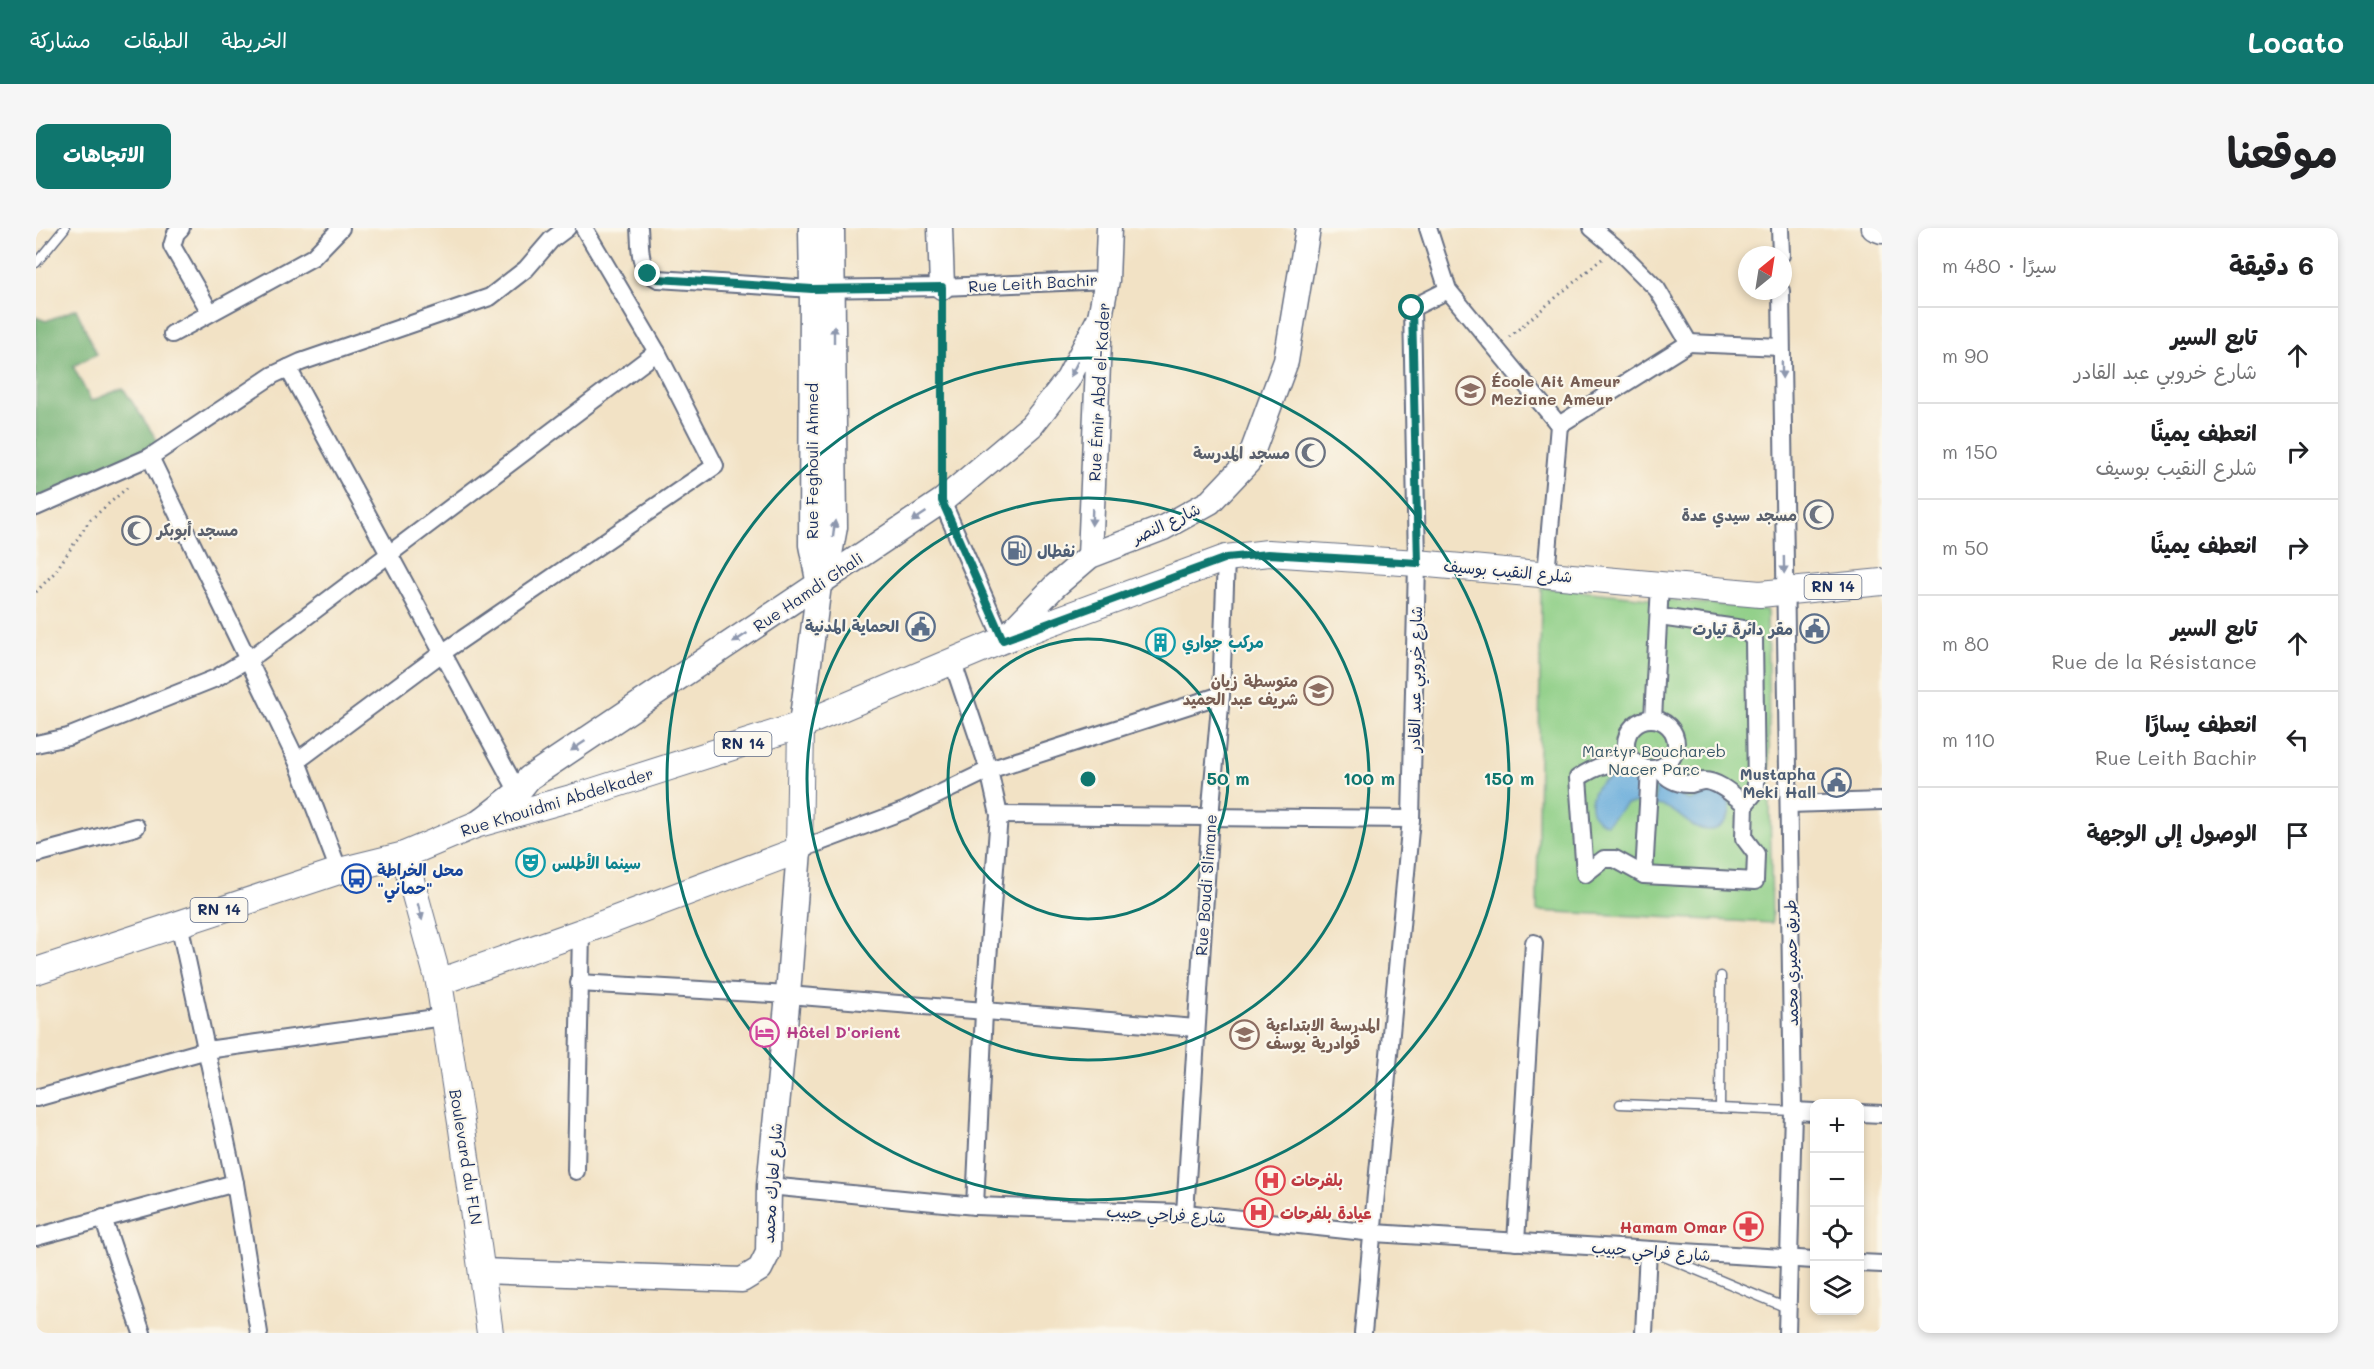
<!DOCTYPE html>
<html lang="ar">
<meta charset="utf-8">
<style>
:root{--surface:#fff;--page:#f6f6f6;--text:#202124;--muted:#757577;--line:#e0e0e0;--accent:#0f766e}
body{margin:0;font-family:Mali,"Playpen Sans Arabic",sans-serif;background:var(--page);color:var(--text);direction:rtl}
.controls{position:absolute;right:18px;bottom:18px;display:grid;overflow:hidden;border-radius:12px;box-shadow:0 3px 9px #0003}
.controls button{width:54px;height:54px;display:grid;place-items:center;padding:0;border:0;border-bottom:2px solid var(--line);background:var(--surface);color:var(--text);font:30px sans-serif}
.compass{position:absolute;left:1702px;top:18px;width:54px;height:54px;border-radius:50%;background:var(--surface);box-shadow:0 3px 9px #0003;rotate:30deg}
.stop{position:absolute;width:18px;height:18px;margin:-14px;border:4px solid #0f766e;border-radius:50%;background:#fff}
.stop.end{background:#0f766e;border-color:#fff;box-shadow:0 2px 6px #0008}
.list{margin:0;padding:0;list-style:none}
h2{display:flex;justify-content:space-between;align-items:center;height:78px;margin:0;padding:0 24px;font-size:26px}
h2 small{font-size:20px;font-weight:400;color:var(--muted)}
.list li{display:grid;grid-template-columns:39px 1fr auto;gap:18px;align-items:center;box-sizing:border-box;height:96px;padding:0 24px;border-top:2px solid var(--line)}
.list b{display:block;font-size:22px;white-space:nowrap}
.list p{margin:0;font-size:20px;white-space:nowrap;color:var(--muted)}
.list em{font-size:20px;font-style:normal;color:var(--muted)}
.icon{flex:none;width:33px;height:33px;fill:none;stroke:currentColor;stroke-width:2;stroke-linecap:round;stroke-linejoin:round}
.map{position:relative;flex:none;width:1846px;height:1105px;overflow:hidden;direction:ltr;border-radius:12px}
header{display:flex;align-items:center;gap:36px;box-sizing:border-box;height:84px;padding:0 30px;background:var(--accent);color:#fff}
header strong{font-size:28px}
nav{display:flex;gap:33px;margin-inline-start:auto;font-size:21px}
.intro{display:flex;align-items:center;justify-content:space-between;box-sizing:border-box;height:144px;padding:0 36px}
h1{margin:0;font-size:42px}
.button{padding:15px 27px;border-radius:12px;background:var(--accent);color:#fff;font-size:21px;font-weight:700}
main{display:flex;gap:36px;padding:0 36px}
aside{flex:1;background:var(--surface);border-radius:12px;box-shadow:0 3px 9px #0003}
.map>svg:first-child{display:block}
.green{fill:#8dce85;stroke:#547e72;stroke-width:1.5}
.forest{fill:#72b172;stroke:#467068;stroke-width:1.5}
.water{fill:#65aada;stroke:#406c9c;stroke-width:1.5}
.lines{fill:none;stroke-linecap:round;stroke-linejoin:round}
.lane-casing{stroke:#666e82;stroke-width:11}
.street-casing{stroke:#666e82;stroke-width:20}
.secondary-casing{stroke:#666e82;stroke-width:27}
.primary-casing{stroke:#666e82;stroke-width:28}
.path{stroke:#666e82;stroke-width:3;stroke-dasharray:1.5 4.5;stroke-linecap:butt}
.lane{stroke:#fff;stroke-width:8}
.street{stroke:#fff;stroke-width:16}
.secondary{stroke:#fff;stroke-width:24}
.primary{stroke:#fff;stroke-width:26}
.oneway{fill:#8d97ae}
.route{stroke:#0f766e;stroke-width:8}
.ring{fill:none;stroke:#0f766e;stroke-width:3}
.labels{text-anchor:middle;stroke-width:4.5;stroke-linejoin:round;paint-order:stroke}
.shield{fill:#fbf7ec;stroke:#5e6b89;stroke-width:1.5}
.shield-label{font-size:15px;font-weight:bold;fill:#1b2f5e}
.street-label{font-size:16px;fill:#1b2f5e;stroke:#fbf7ec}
.education-label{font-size:16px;font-weight:bold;fill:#785e54;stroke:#fbf7ec;text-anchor:start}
.worship-label{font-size:16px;font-weight:bold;fill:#5b616d;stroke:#fbf7ec;text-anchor:end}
.service-label{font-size:16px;font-weight:bold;fill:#4e5e75;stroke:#fbf7ec;text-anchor:end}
.culture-label{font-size:16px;font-weight:bold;fill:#0d838f;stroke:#fbf7ec;text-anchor:start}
.park-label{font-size:16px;fill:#385768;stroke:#fbf7ec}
.transit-label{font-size:16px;font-weight:bold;fill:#164399;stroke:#fbf7ec;text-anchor:start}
.hotel-label{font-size:16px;font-weight:bold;fill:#b23c85;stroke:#fbf7ec;text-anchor:start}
.health-label{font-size:16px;font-weight:bold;fill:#be3a42;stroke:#fbf7ec;text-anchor:start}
.centre{fill:#0f766e;stroke:#fbf7ec;stroke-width:3}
.ring-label{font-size:18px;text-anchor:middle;font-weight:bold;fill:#0f766e;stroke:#fbf7ec;stroke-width:4.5;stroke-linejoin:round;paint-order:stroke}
</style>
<header>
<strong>Locato</strong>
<nav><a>الخريطة</a><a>الطبقات</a><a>مشاركة</a></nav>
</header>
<div class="intro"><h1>موقعنا</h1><a class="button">الاتجاهات</a></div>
<main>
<aside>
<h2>6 دقيقة<small>سيرًا · 480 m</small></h2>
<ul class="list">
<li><svg class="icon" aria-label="ahead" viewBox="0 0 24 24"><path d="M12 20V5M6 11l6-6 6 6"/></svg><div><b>تابع السير</b><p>شارع خروبي عبد القادر</p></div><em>90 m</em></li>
<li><svg class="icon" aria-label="right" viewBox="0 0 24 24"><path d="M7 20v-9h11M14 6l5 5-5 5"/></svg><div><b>انعطف يمينًا</b><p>شلرع النقيب بوسيف</p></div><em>150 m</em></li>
<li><svg class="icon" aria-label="right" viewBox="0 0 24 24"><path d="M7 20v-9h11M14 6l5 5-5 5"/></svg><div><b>انعطف يمينًا</b></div><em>50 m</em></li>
<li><svg class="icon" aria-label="ahead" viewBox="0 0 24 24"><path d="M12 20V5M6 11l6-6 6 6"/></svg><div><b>تابع السير</b><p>Rue de la Résistance</p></div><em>80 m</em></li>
<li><svg class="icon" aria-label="left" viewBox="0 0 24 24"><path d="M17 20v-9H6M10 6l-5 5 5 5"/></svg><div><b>انعطف يسارًا</b><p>Rue Leith Bachir</p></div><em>110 m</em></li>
<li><svg class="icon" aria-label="arrive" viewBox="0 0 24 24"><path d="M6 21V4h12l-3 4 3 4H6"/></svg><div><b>الوصول إلى الوجهة</b></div></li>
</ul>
</aside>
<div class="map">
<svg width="1846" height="1105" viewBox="0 0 1846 1105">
<rect width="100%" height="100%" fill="#fbf7ec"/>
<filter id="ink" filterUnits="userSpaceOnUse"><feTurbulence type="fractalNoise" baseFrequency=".0167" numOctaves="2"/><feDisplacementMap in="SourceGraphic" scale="12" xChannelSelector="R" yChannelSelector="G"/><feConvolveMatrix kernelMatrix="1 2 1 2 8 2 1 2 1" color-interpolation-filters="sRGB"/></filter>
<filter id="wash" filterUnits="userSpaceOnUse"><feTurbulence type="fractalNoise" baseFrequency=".008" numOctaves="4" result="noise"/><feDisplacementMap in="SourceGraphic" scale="24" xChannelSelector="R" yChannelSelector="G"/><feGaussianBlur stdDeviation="1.35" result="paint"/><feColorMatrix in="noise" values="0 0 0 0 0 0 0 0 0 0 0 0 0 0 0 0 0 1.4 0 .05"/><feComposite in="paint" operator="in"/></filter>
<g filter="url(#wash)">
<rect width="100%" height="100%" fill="#f2e2c5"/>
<polygon class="green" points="1505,359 1731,382 1736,695 1501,683"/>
<polygon class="forest" points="40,81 61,126 37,138 55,173 87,160 123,215 0,271 0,89 10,93"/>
<g class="water">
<path d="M1579,548L1590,550L1605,557L1604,575L1590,576L1571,596C1551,592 1550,566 1566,554C1570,552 1575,550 1579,548Z"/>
<path d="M1620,558C1640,557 1641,570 1653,572C1662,574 1669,559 1683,565C1704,573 1692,603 1672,602C1650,601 1641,577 1619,577Z"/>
</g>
</g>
<g filter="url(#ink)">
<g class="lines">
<defs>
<g id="lane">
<polyline points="0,35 29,0"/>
<polyline points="1584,876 1757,883"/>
<polyline points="1684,880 1685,748"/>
<polyline points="1624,1027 1751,1080"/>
</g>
<g id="street">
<polyline points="145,0 140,5 136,18 174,84"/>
<path d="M603,0C605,21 601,41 622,51L776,61L906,59L1071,52"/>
<polyline points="1392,0 1412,62 1523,197 1653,115 1621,61 1579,19 1556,0"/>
<polyline points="1744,0 1745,27"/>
<polyline points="1745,63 1757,883 1751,1105"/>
<polyline points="136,106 277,29 305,0"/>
<polyline points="1653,115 1745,119"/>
<polyline points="252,140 482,564"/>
<polyline points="114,229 261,533 303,643"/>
<polyline points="906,273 967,412"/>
<polyline points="0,279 114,229 237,147 265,134 454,69 490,41 515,12 531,0"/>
<polyline points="1510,347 1523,197"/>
<polyline points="916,432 953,542 963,587 948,784 939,978"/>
<polyline points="1617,491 1624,357"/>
<circle cx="1615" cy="516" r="25"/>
<polyline points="0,516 32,509 180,450 222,425 621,124"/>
<polyline points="261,533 406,425 679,238 621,124 548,0"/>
<path d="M1598,534C1575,534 1561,537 1542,550L1549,646L1568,631H1579L1608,647L1719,653L1720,626L1708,610L1709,576L1720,563L1718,411L1707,401L1624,389"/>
<path d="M1622,540C1631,551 1641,557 1655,556C1659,555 1664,553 1668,553C1683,553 1698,568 1709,576"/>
<polyline points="1753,576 1846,573"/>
<polyline points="963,587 1375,591"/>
<polyline points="763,622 870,582 953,542 1185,467"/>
<polyline points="0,626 100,599"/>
<polyline points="1608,647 1614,541"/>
<polyline points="143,695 199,955 223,1105"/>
<polyline points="543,755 752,767 1160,800"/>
<polyline points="0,870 171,822 407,789"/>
<polyline points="1757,883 1778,884"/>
<polyline points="1824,885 1846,886"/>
<polyline points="540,943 545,704"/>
<polyline points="733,958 939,978 1149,985 1338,1005 1778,1032"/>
<polyline points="1149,985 1174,589 1185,467 1190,330"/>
<polyline points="67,990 106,1105"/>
<polyline points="0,1009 199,955"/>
<polyline points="1480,1014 1498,715"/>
<polyline points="1824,1035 1846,1036"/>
<polyline points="1327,1105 1375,591 1381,335 1376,80 1412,62"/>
<polyline points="1608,1105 1612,1022"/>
</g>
<g id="secondary">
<polyline points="775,0 776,61 775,317 783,357"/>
<polyline points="904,0 906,59"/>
<polyline points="1838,0 1846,3"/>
<polyline points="1054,328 1064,89 1071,52 1073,0"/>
<polyline points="967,412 1019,358 1054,328 1127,300 1174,274 1213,233 1250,133 1272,0"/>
<polyline points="765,497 783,357 794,326 799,299 796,0"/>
<polyline points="441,596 482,564 493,550 906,273 995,198 1032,151 1064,89"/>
<polyline points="446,1043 706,1052 724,1041 732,1025 733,958 752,767 763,622"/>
</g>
<g id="primary">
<polyline points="368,627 403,754 426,901 454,1105"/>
<polyline points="0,743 303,643 368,627 439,597 546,567 765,497 967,412 1190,330 1232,325 1381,335 1724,366 1846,354"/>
<polyline points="403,754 545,704 763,622 765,497"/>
</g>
</defs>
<use href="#lane" class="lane-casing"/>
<use href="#street" class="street-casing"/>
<use href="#secondary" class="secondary-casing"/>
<use href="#primary" class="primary-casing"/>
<g class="path">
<polyline points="906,79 906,244"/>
<polyline points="1473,109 1567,30"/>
<polyline points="0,364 19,344 54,292 91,260"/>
</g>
<use href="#lane" class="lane"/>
<use href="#street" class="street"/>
<use href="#secondary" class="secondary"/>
<use href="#primary" class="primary"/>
</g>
<defs><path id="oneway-solid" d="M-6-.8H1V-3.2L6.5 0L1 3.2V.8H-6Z" transform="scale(1.5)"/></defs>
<g class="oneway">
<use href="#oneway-solid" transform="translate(798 106) rotate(-90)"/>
<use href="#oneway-solid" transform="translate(1038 141) rotate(117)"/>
<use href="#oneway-solid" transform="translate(1746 142) rotate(89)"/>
<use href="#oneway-solid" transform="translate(883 289) rotate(146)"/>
<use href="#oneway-solid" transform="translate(1056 289) rotate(92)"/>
<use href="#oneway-solid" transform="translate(798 301) rotate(-83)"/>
<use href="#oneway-solid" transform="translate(1748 337) rotate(89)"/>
<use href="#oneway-solid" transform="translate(704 410) rotate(146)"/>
<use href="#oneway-solid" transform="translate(542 518) rotate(146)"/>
<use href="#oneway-solid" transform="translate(384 684) rotate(75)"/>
</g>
</g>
<g class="lines" filter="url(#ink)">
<polyline class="route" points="612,46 622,51 776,61 906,59 906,273 967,412 1190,330 1232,326 1382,335 1376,80"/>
</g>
<g class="ring">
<circle cx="1052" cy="551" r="140"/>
<circle cx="1052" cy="551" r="281"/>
<circle cx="1052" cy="551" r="421"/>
</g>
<defs>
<symbol id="school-ring" viewBox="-11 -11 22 22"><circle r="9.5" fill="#fbf7ec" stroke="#8d6e63" stroke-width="1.5"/><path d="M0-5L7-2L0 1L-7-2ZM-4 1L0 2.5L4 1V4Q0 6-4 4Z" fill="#8d6e63"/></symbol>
<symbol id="mosque-ring" viewBox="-11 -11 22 22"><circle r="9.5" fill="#fbf7ec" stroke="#6b7280" stroke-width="1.5"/><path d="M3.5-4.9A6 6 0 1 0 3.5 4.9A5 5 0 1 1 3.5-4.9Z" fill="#6b7280"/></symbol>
<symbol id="fuel-ring" viewBox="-11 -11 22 22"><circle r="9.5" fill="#fbf7ec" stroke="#5c6f8a" stroke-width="1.5"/><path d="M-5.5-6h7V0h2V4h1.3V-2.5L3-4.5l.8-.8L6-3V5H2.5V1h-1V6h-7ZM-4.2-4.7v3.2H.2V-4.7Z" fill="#5c6f8a"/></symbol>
<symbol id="civic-ring" viewBox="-11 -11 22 22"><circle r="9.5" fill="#fbf7ec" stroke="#5c6f8a" stroke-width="1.5"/><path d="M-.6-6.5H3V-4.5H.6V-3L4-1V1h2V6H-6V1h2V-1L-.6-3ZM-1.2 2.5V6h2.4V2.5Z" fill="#5c6f8a"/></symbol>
<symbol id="building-ring" viewBox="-11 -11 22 22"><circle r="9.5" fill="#fbf7ec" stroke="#0f9aa8" stroke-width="1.5"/><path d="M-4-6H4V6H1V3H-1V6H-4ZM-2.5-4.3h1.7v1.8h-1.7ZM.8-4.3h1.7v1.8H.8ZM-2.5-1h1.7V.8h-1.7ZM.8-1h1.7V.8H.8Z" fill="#0f9aa8"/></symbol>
<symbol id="theatre-ring" viewBox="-11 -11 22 22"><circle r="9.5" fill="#fbf7ec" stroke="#0f9aa8" stroke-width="1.5"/><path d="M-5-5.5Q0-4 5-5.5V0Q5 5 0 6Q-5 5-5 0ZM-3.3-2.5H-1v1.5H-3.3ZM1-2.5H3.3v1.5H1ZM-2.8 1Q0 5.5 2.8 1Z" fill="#0f9aa8"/></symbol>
<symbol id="bus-ring" viewBox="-11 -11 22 22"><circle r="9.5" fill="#fbf7ec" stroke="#1a4fb4" stroke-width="1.5"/><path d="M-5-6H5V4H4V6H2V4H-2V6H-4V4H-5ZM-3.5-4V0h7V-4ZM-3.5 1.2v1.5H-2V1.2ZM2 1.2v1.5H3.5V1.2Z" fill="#1a4fb4"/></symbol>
<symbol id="hotel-ring" viewBox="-11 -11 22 22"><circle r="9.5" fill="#fbf7ec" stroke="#d1479c" stroke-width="1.5"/><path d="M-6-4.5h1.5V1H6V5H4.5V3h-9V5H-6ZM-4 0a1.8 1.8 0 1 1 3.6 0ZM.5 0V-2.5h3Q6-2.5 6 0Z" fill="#d1479c"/></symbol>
<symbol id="hospital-ring" viewBox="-11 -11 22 22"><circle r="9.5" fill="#fbf7ec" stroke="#e0444e" stroke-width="1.5"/><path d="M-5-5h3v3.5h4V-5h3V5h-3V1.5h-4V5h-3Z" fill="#e0444e"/></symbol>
<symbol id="pharmacy-ring" viewBox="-11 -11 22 22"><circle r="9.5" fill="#fbf7ec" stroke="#e0444e" stroke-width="1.5"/><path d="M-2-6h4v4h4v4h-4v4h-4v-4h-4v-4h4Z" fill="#e0444e"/></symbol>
</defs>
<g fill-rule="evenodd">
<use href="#school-ring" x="1418" y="146" width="33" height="33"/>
<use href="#mosque-ring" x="1258" y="208" width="33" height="33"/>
<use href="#mosque-ring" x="1766" y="270" width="33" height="33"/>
<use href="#mosque-ring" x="84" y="286" width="33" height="33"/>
<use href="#fuel-ring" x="964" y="306" width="33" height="33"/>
<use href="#civic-ring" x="868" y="382" width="33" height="33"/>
<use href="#civic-ring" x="1762" y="384" width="33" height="33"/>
<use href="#building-ring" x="1108" y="398" width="33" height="33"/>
<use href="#school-ring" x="1266" y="446" width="33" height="33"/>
<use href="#civic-ring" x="1784" y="538" width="33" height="33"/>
<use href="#theatre-ring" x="478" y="618" width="33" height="33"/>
<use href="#bus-ring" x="304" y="634" width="33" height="33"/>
<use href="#hotel-ring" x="712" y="788" width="33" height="33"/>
<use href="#school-ring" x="1192" y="790" width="33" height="33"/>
<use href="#hospital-ring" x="1218" y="936" width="33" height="33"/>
<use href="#hospital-ring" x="1206" y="968" width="33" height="33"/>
<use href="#pharmacy-ring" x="1696" y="982" width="33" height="33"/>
</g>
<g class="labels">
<g class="shield">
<rect x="1768.5" y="347" width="57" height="24" rx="4.5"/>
<rect x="678.5" y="504" width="57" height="24" rx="4.5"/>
<rect x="154.5" y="670" width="57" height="24" rx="4.5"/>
</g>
<g class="shield-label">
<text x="1797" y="364">RN 14</text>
<text x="707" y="521">RN 14</text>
<text x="183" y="687">RN 14</text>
</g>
<g class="street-label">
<text transform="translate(997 55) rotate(-3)" y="6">Rue Leith Bachir</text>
<text transform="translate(1063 164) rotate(-87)" y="6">Rue Émir Abd el-Kader</text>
<text transform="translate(776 233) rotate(-90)" y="6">Rue Feghouli Ahmed</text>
<text transform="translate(1130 295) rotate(-25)" y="6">شارع النصر</text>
<text transform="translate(1472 343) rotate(5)" y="6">شلرع النقيب بوسيف</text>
<text transform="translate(772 364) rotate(-34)" y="6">Rue Hamdi Ghali</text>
<text transform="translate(1379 451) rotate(-89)" y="6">شارع خروبي عبد القادر</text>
<text transform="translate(521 574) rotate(-17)" y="6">Rue Khouidmi Abdelkader</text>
<text transform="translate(1170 657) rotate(-86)" y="6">Rue Boudi Slimane</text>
<text transform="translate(1755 735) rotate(-91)" y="6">طريق حميري محمد</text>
<text transform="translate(430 929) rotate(81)" y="6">Boulevard du FLN</text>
<text transform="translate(736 955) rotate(-86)" y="6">شارع لعارك محمد</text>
<text transform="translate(1130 986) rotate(3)" y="6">شارع فراحي حبيب</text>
<text transform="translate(1615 1023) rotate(4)" y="6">شارع فراحي حبيب</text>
</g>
<g class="education-label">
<text x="1455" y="159">École Ait Ameur<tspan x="1455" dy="18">Meziane Ameur</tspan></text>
<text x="1262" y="459" text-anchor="end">متوسطة زيان<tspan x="1262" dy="18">شريف عبد الحميد</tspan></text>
<text x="1230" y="803">المدرسة الابتداءية<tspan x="1230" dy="18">قوادرية يوسف</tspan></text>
</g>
<g class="worship-label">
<text x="1254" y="231">مسجد المدرسة</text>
<text x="1761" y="293">مسجد سيدي عدة</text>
<text x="121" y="308" text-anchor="start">مسجد أبوبكر</text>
</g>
<g class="service-label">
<text x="1001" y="329" text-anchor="start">نفطال</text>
<text x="863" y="404">الحماية المدنية</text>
<text x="1757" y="407">مقر دائرة تيارت</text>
<text x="1780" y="552">Mustapha<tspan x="1780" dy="18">Meki Hall</tspan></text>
</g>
<g class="culture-label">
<text x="1146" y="420">مركب جواري</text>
<text x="516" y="641">سينما الأطلس</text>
</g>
<g class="park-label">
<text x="1618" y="529">Martyr Bouchareb<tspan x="1618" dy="18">Nacer Parc</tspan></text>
</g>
<g class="transit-label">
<text x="341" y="648">محل الخراطة<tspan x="341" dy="18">"حماني"</tspan></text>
</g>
<g class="hotel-label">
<text x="750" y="810">Hôtel D'orient</text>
</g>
<g class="health-label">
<text x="1255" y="958">بلفرحات</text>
<text x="1244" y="991">عيادة بلفرحات</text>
<text x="1691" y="1005" text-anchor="end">Hamam Omar</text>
</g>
</g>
<circle cx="1052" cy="551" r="9" class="centre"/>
<g class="ring-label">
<text x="1192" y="557">50 m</text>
<text x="1333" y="557">100 m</text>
<text x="1473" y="557">150 m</text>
</g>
</svg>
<div class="controls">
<button>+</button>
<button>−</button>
<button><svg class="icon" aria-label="locate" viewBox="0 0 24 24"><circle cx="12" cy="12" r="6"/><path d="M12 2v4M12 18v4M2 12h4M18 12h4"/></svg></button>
<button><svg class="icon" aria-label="layers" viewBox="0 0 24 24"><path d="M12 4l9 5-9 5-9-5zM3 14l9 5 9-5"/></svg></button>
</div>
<svg class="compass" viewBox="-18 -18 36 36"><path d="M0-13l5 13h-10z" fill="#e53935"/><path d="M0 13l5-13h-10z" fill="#757577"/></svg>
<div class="stop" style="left:1376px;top:80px"></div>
<div class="stop end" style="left:612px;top:46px"></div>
</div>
</main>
